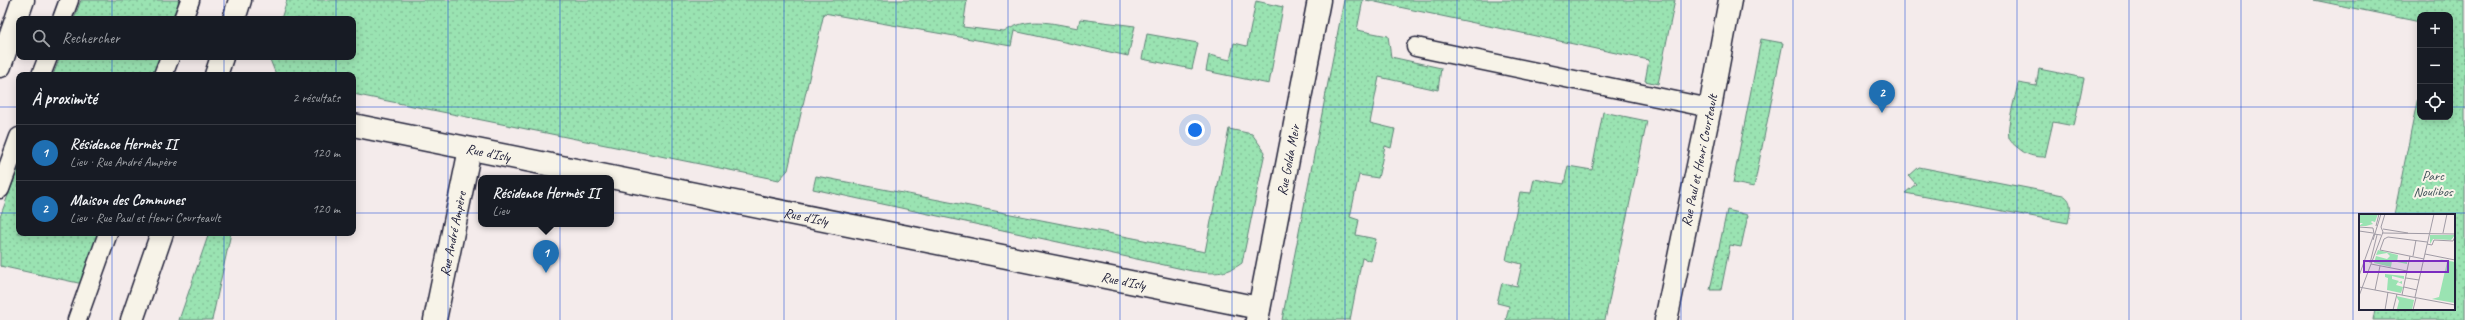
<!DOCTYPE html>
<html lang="fr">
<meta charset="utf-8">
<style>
:root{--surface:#171b24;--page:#20242c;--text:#f1f3f6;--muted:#9ea1a6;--line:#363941;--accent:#1f6fb2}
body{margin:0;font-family:Caveat,sans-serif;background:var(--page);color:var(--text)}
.controls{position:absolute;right:12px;top:12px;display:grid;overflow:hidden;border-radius:8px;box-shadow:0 2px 10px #0003}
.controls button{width:36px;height:36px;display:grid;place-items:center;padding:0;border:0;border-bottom:1px solid var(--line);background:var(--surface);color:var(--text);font:20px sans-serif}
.you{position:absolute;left:1195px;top:130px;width:14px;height:14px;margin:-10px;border:3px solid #fff;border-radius:50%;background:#1a73e8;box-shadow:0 0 0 6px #1a73e833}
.badge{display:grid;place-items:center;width:26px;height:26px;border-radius:50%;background:var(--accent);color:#fff;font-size:13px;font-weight:700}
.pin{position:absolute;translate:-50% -33px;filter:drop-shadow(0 1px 2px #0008)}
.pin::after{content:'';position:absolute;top:21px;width:14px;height:12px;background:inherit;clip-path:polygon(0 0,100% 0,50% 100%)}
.popup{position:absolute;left:478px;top:175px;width:136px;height:52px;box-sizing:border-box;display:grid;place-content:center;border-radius:8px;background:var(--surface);filter:drop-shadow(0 1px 3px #0005);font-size:13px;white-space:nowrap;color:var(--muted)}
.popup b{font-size:15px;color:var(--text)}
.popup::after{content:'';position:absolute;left:50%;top:100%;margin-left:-8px;border:8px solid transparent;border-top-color:var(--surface)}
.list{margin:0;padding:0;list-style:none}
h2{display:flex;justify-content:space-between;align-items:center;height:52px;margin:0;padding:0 16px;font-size:17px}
h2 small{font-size:13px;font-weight:400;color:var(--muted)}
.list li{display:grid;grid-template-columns:26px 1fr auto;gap:12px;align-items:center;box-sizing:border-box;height:56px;padding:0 16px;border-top:1px solid var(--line)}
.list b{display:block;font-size:15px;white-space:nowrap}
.list p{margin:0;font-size:13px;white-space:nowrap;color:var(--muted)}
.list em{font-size:13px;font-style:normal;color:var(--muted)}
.icon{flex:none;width:22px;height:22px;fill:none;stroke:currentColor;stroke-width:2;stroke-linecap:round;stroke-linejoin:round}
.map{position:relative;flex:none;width:2465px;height:320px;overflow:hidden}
.search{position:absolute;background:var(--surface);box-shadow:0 2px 10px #0003;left:16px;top:16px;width:340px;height:44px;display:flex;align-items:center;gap:10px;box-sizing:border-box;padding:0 14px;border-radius:8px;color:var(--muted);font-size:15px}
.panel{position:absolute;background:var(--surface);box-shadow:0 2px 10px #0003;left:16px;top:72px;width:340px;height:164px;border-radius:8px}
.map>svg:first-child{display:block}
.grass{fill:url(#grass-dots);stroke:#5e8276}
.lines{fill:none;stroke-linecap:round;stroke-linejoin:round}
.service-casing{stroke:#22223b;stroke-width:21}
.minor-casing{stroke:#22223b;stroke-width:25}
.secondary-casing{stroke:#22223b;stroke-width:25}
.service{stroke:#f7f3e8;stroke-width:18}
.minor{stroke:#f7f3e8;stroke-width:22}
.secondary{stroke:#f7f3e8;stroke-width:22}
.grid{fill:none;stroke:#1d4ed8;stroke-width:1;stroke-opacity:0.55}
.labels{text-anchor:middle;stroke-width:4;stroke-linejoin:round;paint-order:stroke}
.street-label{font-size:14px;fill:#22223b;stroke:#f7f3e8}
.park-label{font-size:14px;fill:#405259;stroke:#f7f3e8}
.inset-road{fill:none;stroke:#a09ba5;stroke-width:1}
.view{fill:#7b2cbf;fill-opacity:0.15;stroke:#7b2cbf;stroke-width:2}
.inset-edge{fill:none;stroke:#22223b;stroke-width:2}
</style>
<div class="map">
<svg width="2465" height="320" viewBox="0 0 2465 320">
<defs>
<pattern id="grass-dots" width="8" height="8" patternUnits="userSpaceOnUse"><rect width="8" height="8" fill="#9ae3b2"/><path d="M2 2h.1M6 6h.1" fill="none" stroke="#84c29a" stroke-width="1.8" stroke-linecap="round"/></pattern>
</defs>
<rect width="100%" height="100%" fill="#f4ebeb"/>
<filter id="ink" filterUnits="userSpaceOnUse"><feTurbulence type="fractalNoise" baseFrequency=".025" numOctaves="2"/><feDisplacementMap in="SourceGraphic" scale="8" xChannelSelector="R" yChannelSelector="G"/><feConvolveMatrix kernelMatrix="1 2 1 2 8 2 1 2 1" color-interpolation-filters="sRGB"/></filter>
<g filter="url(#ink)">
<g class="grass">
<polygon points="81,0 185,0 178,19 74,19"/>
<path d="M287,0H967L963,27L1004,32C1028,16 1051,23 1078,28L1080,19L1135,26L1128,56L1014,31L1011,46L824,13L788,170L779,180L353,94V75H279L275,72L269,57H353V19H281Z"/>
<polygon points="1344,0 1363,0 1357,30 1388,36 1391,57 1441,68 1438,90 1379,77 1370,123 1395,129 1391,148 1385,146 1378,178 1359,175 1350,217 1359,220 1356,235 1376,239 1371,261 1362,258 1350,320 1282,320"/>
<polygon points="1366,0 1675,0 1658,84 1645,81 1649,60"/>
<polygon points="2314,0 2465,0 2465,320 2373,320 2375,309 2454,309 2454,215 2394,215 2420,87 2420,117 2450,117 2450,15 2420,15 2420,22"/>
<polygon points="1256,1 1283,7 1269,84 1206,71 1209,55 1230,60 1234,43 1247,46"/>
<polygon points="1147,34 1198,43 1192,69 1142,59"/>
<polygon points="1761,39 1783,43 1754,187 1733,183"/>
<polygon points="60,57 165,57 158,75 53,75"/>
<path d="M2039,69L2084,78L2074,126L2053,122L2045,157C2037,157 2029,156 2022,151C2017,147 2011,143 2009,138C2006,126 2016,96 2018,83L2036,86Z"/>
<polygon points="1603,112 1647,121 1605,320 1506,320 1509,306 1497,303 1502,283 1517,286 1522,264 1506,260 1520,192 1531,193 1534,179 1564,184 1568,166 1592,170"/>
<path d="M1229,129L1252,134L1265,152L1242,263C1226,275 1212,274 1192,271L813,189L816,176L1205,252Z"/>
<polygon points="19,166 19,233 101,233 83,284 0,266 0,217"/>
<path d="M1919,167L2063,195C2074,201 2070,212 2068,223L1905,193L1916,184L1909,176Z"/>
<polygon points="1727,210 1748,215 1741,247 1730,245 1721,290 1710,290"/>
<polygon points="209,233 231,233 212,320 179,320"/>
</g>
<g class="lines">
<defs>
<g id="service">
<polyline points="62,19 69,0"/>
<polyline points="183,19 190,0"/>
<polyline points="1416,47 1710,108"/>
<polyline points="41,75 48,57"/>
<polyline points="163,75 170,57"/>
<polyline points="0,189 19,137"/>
<polyline points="77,320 108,233"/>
</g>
<g id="minor">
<path id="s1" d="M353,125L1259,308"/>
<path id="s2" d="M435,320L470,149"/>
<path id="s3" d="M1257,320L1319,0"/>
<path id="s4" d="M1666,320L1710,108L1730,0"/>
</g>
<g id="secondary">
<polyline points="234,19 240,0"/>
<polyline points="0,66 23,0"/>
<polyline points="216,75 222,57"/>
<polyline points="132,320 162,233"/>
</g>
</defs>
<use href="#service" class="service-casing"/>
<use href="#minor" class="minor-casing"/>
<use href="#secondary" class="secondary-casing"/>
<use href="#service" class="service"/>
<use href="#minor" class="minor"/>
<use href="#secondary" class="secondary"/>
</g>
</g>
<path class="grid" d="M112,0V19M224,0V19M336,0V19M448,0V320M560,0V320M672,0V320M784,0V320M896,0V320M1008,0V320M1120,0V320M1232,0V320M1345,0V320M1457,0V320M1569,0V320M1681,0V320M1793,0V320M1905,0V320M2017,0V320M2129,0V320M2241,0V320M2353,0V320M112,57V75M224,57V75M336,57V75M0,107H19M353,107H2420M2450,107H2465M0,213H19M353,213H2465M112,233V320M224,233V320M336,233V320"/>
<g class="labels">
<g class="street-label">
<text dy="5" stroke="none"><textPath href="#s1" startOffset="138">Rue d'Isly</textPath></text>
<text dy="5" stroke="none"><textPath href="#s3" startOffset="163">Rue Golda Meir</textPath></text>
<text dy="5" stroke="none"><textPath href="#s4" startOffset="163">Rue Paul et Henri Courteault</textPath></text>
<text dy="5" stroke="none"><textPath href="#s1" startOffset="462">Rue d'Isly</textPath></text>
<text dy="5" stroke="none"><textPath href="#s2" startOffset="88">Rue André Ampère</textPath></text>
<text dy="5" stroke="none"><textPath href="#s1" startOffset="786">Rue d'Isly</textPath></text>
</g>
<g class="park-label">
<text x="2433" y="180">Parc<tspan x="2433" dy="16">Noulibos</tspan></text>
</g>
</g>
<g transform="translate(2359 214)">
<rect width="96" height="96" fill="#f4ebeb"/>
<path d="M0,0H19L16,8L13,7L12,8L14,10L7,12H0L4,9H0ZM71,21H96L92,26L74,25L71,30ZM19,36L39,41L38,48L48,47V50L33,47L32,53L15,49L17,42L28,45L31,42L28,39L17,41ZM80,45L96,48V89L73,85L80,83L88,48ZM26,60L45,62V65L33,62V65L40,67L38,69L43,67V70L39,68L37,71L44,73L42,79L28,76L29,64L26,63ZM37,82L55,86L53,96H35L38,95L40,87Z" fill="#9ae3b2"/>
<path class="inset-road" d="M17,12L20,0M0,13L14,14M22,13L26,0M14,14L15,20L22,21M24,15L49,19M0,17L14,19M23,19L96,20M84,19L88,0M14,26L22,0M68,30L73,31L75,26L94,27L96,23M21,36L25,25L29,23L68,28M21,36L65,45M66,40L96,46M54,42L57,26M11,49L18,21M12,50L48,57M0,62L15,20M47,64L60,66L75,0M0,73L96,91M45,73L58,76M16,76L21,52M43,81L51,42M0,82L24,18L22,13M56,83L60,66M26,96L29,78M34,96L38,80M54,96L57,84"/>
<path class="view" d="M5,47H89V58H5Z"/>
<rect width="96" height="96" class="inset-edge"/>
</g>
</svg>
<div class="controls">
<button>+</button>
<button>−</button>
<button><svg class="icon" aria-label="locate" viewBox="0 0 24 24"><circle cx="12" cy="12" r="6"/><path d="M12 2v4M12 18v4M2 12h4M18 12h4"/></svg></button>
</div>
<div class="you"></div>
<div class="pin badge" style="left:546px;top:273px">1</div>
<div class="popup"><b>Résidence Hermès II</b>Lieu</div>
<div class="pin badge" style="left:1882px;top:113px">2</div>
<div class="search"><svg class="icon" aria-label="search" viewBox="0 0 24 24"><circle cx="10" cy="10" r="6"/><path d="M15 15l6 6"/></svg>Rechercher</div>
<section class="panel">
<h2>À proximité<small>2 résultats</small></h2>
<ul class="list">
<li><span class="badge">1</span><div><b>Résidence Hermès II</b><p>Lieu · Rue André Ampère</p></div><em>120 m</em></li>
<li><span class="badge">2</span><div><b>Maison des Communes</b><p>Lieu · Rue Paul et Henri Courteault</p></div><em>120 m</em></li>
</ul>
</section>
</div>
